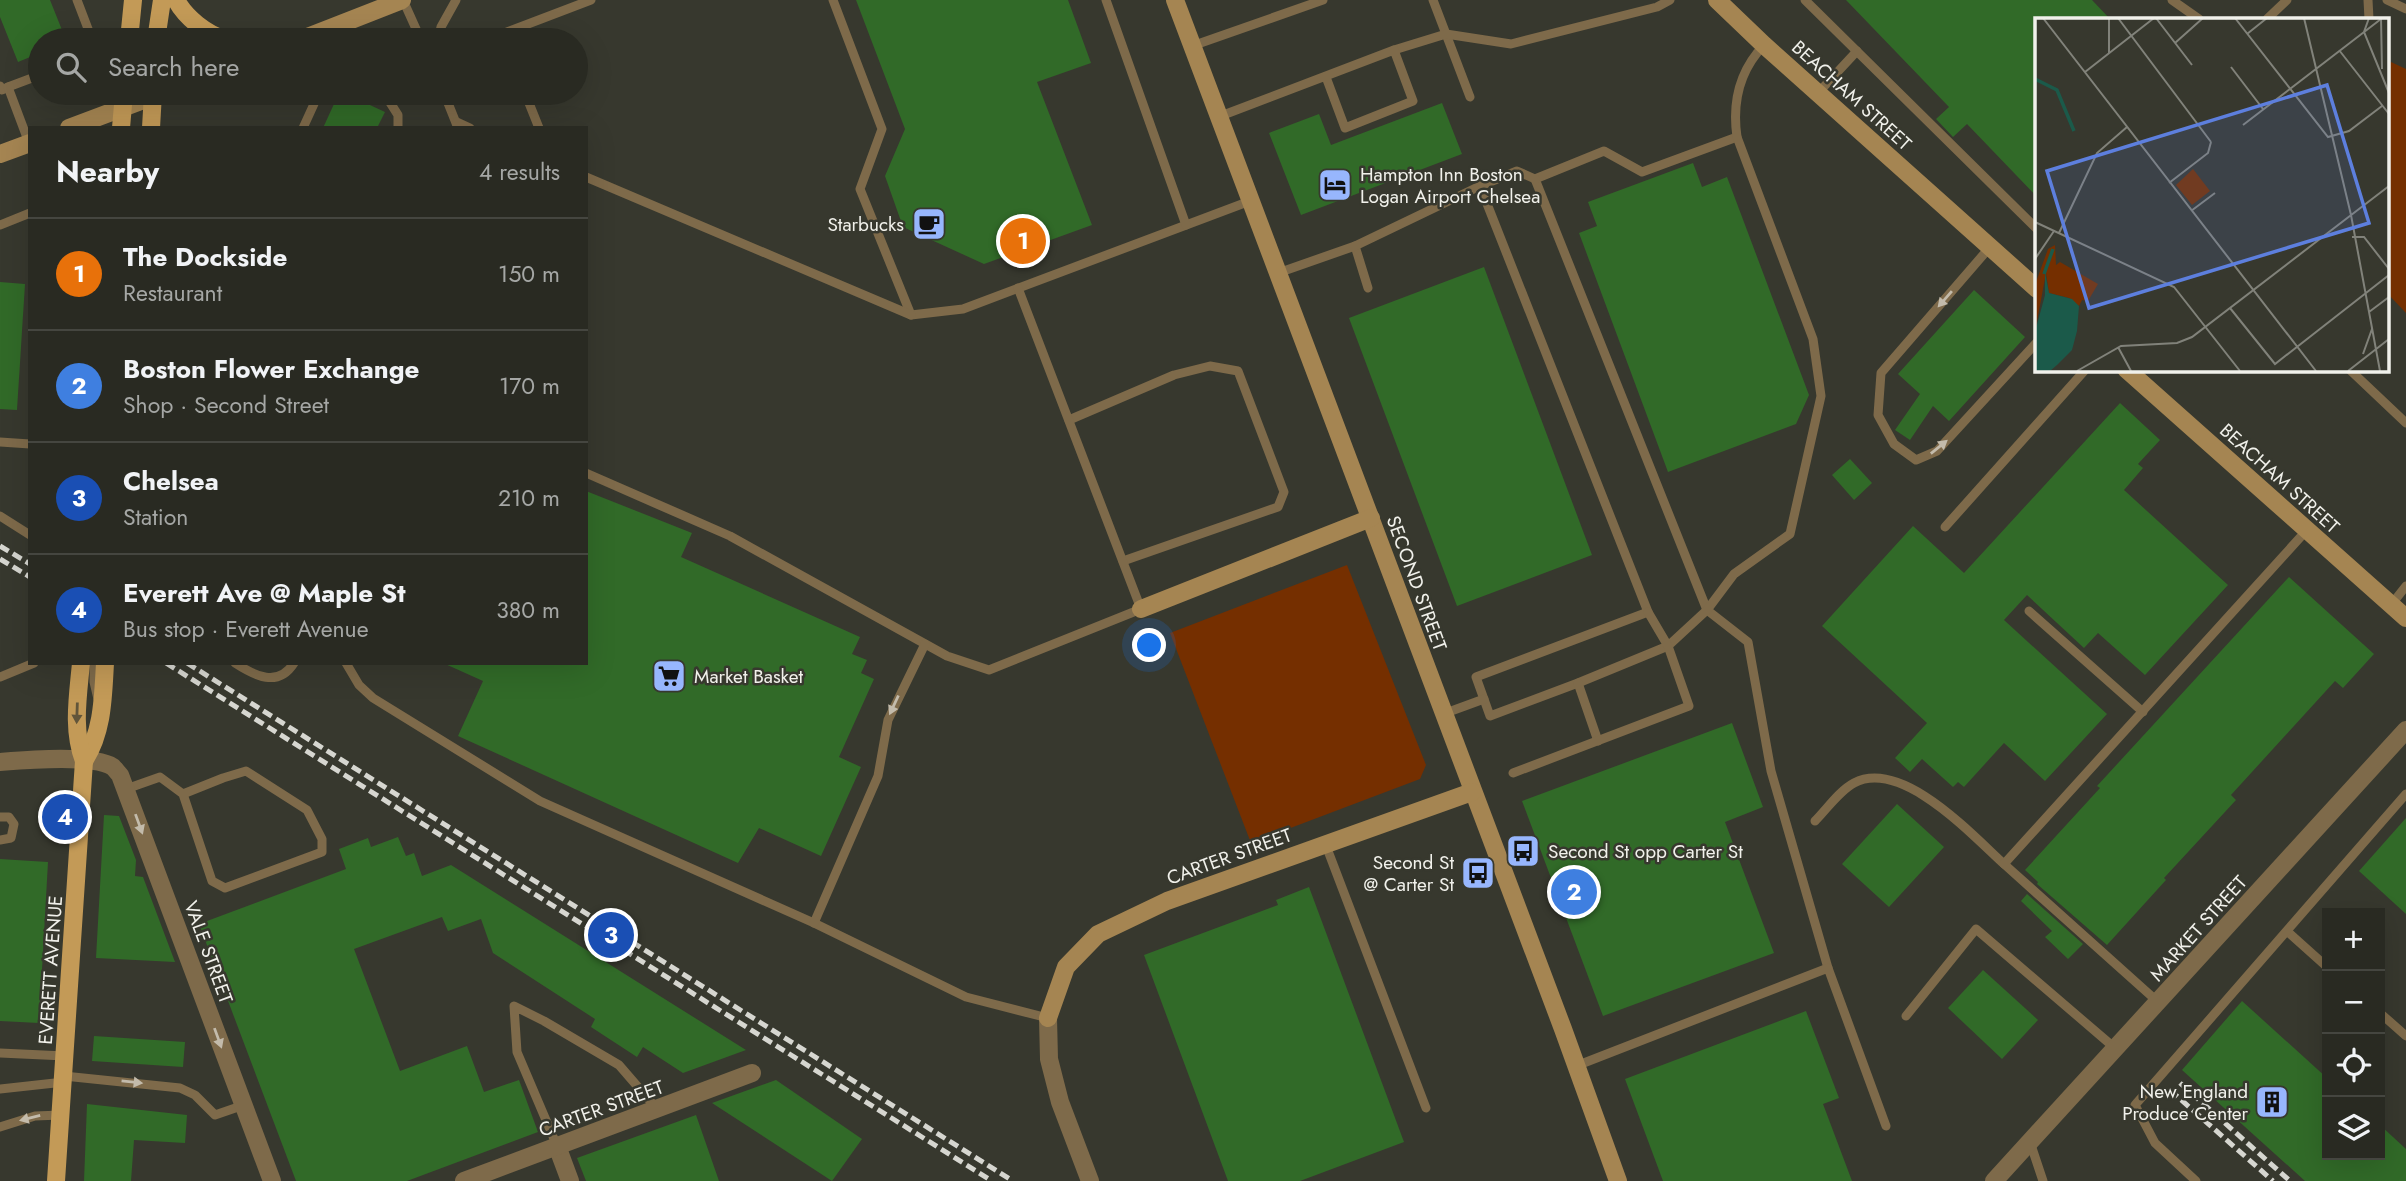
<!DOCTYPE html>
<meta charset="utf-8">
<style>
:root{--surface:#292a22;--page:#35362f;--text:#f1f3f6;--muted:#a5a7a5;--line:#454640;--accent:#d93025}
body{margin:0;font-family:Jost,sans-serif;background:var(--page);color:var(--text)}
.controls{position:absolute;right:21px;bottom:21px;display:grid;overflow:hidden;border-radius:0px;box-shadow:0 7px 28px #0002}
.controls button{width:63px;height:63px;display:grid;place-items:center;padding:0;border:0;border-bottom:2px solid var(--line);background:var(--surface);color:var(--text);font:35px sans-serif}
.you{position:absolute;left:1150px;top:646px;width:24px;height:24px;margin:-18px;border:5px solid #fff;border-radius:50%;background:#1a73e8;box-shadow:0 0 0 10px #1a73e833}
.badge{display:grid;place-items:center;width:46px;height:46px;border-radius:50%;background:var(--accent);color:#fff;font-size:23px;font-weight:700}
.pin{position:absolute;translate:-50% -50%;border:4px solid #fff;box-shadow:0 2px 7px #0006}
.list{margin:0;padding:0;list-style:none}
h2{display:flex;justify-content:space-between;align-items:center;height:91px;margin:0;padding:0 28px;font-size:30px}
h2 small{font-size:23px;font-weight:400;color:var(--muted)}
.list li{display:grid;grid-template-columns:46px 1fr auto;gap:21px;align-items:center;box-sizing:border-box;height:112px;padding:0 28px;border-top:2px solid var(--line)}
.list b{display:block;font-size:26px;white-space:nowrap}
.list p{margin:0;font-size:23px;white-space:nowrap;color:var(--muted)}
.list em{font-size:23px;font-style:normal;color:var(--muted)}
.icon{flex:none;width:38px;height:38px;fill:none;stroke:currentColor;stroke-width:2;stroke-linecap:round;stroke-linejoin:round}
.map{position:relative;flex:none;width:2406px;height:1181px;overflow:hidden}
.search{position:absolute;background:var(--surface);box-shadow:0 7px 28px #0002;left:28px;top:28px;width:560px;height:77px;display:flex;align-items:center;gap:18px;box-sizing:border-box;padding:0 24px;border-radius:38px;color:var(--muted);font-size:26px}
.panel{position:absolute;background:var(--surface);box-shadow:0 7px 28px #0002;left:28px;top:126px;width:560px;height:539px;border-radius:0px}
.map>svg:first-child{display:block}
.green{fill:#752f00}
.building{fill:#316a28}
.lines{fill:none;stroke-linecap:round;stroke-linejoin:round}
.lane{stroke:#7e6a4a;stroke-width:9}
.street{stroke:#7e6a4a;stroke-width:18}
.secondary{stroke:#a58552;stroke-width:18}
.primary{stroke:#c39a57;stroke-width:18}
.rail{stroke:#d6d6d0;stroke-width:5;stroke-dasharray:10 5;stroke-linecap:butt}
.oneway{fill:#c3bbab}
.oneway2{fill:#61553a}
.labels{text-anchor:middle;stroke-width:5;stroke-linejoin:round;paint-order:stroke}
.street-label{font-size:19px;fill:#f1f1eb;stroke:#37382e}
.poi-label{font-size:19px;fill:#f1f1eb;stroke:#37382e;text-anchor:start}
.inset-river{fill:none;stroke:#1b5a4a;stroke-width:3.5}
.inset-road{fill:none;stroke:#81827a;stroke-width:2}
.view{fill:#5d7fde;fill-opacity:0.15;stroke:#5d7fde;stroke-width:3.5}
.inset-edge{fill:none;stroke:#f1f1eb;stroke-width:3.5}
</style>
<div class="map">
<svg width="2406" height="1181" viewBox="0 0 2406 1181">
<rect width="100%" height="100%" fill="#37382e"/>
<g class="green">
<polygon points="2391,62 2406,69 2406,313 2387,293 2387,66"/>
<polygon points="1347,565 1426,765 1420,779 1251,843 1170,633"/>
</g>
<g class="building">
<polygon points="0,0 50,0 66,40 40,40 40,53 18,62 0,17"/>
<polygon points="856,0 1068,0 1091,63 1037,82 1092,225 984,264 903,227 885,176 905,129"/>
<polygon points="1846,0 2092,0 2110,19 2037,19 2037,197 1967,124 1953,137 1936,119 1949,107"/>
<polygon points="339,93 344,93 385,112 377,128 323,128"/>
<polygon points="1442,103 1462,154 1301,215 1269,133 1319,114 1331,145"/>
<polygon points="1693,163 1702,187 1727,177 1809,395 1796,424 1668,472 1579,233 1597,226 1588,202"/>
<polygon points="1484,267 1592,555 1457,606 1349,318"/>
<polygon points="0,282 25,284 17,410 0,409"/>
<polygon points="1974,290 2025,337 1949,421 1933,406 1910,440 1895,430 1920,394 1898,374"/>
<polygon points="2120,403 2160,440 2138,464 2143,468 2124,490 2228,585 2145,675 2098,633 2084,648 2027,595 2004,620 2107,714 2045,781 2004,743 1964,787 1958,782 1953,787 1922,759 1910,772 1895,758 1927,723 1822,626 1913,526 1964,573"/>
<polygon points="1850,459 1872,483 1854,500 1832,475"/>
<polygon points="586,491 692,533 681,557 860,637 852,654 867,660 861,673 874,679 839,757 861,767 821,856 759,828 738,863 458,736 483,681 443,663 586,663"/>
<polygon points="2289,577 2374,654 2343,688 2335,681 2231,795 2236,800 2164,878 2166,880 2107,945 2037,884 2038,882 2025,870 2100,788 2097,786"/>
<polygon points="1732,723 1763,807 1725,822 1774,953 1603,1016 1522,801"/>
<polygon points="1897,804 1944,847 1889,907 1842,864"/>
<polygon points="104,815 119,816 136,860 135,876 143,877 175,962 96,958"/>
<polygon points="2406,818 2406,914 2359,871"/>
<polygon points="398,837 406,856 414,853 422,876 451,865 746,1050 683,1073 643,1047 637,1057 591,1027 595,1019 493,953 481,919 448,931 442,917 354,949 400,1071 467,1046 484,1092 519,1080 538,1132 407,1181 296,1181 199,924 346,869 339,849 368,838 371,847"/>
<polygon points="0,859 48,862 39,1023 0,1021"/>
<polygon points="1309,887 1404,1142 1300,1181 1228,1181 1144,955 1278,905 1276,900"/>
<polygon points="2027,894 2083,944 2068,959 2045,937 2052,931 2021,901"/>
<polygon points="1983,970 2038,1020 2002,1059 1948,1008"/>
<polygon points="2242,1001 2327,1078 2327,1155 2380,1155 2380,1125 2406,1149 2406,1181 2305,1181 2182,1070"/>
<polygon points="1806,1011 1839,1098 1823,1104 1852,1181 1663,1181 1625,1079"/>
<polygon points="94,1036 185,1042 183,1067 92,1061"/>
<polygon points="776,1080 862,1139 832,1181 712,1103"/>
<polygon points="87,1104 187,1115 185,1143 134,1140 131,1181 84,1181"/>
<polygon points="696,1115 719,1181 586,1181 577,1158"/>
</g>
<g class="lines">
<g class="lane">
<polyline points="77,0 90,34 87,40"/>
<polyline points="403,0 421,40"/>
<polyline points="833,0 882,129 860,189 911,315 963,309 1250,201"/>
<polyline points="1106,0 1186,225"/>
<polyline points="1433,0 1470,97"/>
<polyline points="1805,0 2037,229"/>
<polyline points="2172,0 2199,19"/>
<polyline points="2368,0 2369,19"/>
<polyline points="2387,0 2406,9"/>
<polyline points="2267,19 2287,0"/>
<polyline points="438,40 441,27 456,0"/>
<polyline points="506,40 507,32 591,0"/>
<polyline points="1192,46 1323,0"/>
<polyline points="1394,50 1446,34 1511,44 1657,7 1670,0"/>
<polyline points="0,86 2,90 8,87"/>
<polyline points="384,93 398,115 398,128"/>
<polyline points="444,93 458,128"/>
<polyline points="525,93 539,128"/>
<polyline points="1818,93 1857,51"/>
<polyline points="1218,117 1394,50 1413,101 1345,128 1326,77"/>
<polyline points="457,122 470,128"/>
<polyline points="303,128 319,93"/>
<polyline points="1737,137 1642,172 1604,151 1535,179 1707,610 1748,642 1771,771 1828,968"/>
<polyline points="29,143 8,87 40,75"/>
<polyline points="586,177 911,315"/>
<polyline points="1480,186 1517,171 1535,179"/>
<polyline points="0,225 30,213"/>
<polyline points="1355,246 1368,288"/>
<polyline points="1990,247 1881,373 1878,415 1894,444 1916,460 1937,451 2037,342"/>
<path d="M1278,273L1355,246L1480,186L1648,612L1476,677L1490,716L1578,683L1668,646L1707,610L1734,574L1790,534L1821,396L1813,339L1737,137C1732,102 1740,70 1764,45"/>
<polyline points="2349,369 2406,423"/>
<polyline points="1069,420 1174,375 1210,366 1238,371 1284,492 1278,507 1123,561"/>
<polyline points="0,442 30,444"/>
<polyline points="586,473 730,536 947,656 989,670 1141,609 1018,288"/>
<polyline points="0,516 30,535"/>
<polyline points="1945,527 2086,369"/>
<polyline points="2391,605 2406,586"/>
<polyline points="2029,611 2143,712"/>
<polyline points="94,663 94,682 98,699"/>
<path d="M235,663C255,676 278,688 294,663"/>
<polyline points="346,663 359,685 373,698 540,801 814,923 966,997 1048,1018"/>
<polyline points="0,677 34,663"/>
<polyline points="1578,683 1598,741"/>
<polyline points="1443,714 1484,699"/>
<polyline points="1513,773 1689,706 1668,646 1648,612"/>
<polyline points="126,789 160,777 183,794 212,881 225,888 322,852 322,839 307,810 246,771 223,778 183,794"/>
<polyline points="0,817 9,817 14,824 11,838 0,840"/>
<path d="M1815,821C1827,809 1839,791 1854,783C1902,758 1972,835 2004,864"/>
<polyline points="1325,843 1426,1108"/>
<polyline points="814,923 878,776 888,720 925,644"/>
<polyline points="2288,932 2327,967"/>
<polyline points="2158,1002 2004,864 2306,531"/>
<polyline points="2380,1013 2406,1036"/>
<polyline points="1906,1016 1976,929 2116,1049"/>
<polyline points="0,1053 65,1056"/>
<polyline points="1576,1066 1828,968 1886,1126"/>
<polyline points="64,1076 180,1088 195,1095 215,1115 244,1105"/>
<polyline points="0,1089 64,1082"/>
<polyline points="0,1127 35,1116 61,1115"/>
<polyline points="2030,1142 2043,1181"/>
<polyline points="557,1146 517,1052 514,1006 544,1021 619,1065 657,1109"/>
<polyline points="2196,1181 2155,1143 2135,1105 2406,794"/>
</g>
<g class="street">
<path d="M0,762C25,760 93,754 113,767C114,768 119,774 120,775L272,1181"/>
<polyline points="1048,1018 1049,1059 1060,1102 1090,1181"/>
<polyline points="557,1146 570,1181"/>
<polyline points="464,1181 752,1073"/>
<polyline points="1994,1181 2406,730"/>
</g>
<g class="secondary">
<polyline points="1175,0 1563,1029 1618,1181"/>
<polyline points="1717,0 1764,45 2037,289"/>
<polyline points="300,40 402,0"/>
<polyline points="69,128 162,93"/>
<polyline points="0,154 30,143"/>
<polyline points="2126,369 2406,618"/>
<polyline points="1141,609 1371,518"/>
<polyline points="1048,1018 1066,967 1098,934 1167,901 1472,792"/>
</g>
<g class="primary">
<path d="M176,0C186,18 206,34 226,40"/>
<polyline points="129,40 133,0"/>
<polyline points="156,40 162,0"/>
<polyline points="121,128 124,93"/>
<polyline points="151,128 153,93"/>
<path d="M84,761C103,732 103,697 105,663"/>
<path d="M56,1181L84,761C72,730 78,696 81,663"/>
</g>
<g class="rail">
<polyline points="0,546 30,564"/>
<polyline points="0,559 30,577"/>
<polyline points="166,663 992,1181"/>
<polyline points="187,663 1013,1181"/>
<polyline points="2180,1083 2290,1181"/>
<polyline points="2170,1090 2273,1181"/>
</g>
</g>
<defs><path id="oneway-solid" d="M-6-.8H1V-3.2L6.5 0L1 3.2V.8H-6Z" transform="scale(1.75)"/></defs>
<g class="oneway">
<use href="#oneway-solid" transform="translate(1945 299) rotate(131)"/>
<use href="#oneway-solid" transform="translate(1939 447) rotate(-39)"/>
<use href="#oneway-solid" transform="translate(894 705) rotate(115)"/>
<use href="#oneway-solid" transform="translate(139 824) rotate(70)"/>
<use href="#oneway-solid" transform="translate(218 1038) rotate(70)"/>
<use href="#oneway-solid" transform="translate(132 1082) rotate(6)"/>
<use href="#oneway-solid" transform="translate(30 1118) rotate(166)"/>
</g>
<use class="oneway2" href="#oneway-solid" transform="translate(77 713) rotate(92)"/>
<defs>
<symbol id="hotel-square" viewBox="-11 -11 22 22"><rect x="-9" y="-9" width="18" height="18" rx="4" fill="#97b6fd" stroke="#37382e"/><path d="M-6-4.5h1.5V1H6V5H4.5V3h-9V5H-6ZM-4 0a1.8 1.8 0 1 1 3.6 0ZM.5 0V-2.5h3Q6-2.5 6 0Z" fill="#111"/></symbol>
<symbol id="cafe-square" viewBox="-11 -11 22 22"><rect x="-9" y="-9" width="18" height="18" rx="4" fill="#97b6fd" stroke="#37382e"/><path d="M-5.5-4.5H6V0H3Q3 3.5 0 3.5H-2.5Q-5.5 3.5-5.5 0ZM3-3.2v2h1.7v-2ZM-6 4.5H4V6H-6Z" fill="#111"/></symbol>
<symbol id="supermarket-square" viewBox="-11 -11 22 22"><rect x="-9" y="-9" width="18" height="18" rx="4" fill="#97b6fd" stroke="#37382e"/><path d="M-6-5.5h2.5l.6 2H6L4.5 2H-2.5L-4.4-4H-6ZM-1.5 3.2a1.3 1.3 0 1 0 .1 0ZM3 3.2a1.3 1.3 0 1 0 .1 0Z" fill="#111"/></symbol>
<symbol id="bus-square" viewBox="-11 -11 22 22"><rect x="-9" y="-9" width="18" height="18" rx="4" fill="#97b6fd" stroke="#37382e"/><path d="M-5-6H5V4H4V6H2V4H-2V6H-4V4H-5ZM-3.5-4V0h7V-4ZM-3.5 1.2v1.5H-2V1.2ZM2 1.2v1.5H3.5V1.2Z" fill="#111"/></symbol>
<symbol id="building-square" viewBox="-11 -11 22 22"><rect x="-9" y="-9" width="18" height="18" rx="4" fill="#97b6fd" stroke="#37382e"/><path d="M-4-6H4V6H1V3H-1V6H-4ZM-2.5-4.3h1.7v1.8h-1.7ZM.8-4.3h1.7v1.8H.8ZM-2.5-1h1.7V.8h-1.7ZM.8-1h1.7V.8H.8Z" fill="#111"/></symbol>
</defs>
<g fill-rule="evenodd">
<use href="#hotel-square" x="1316" y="166" width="38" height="38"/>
<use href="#cafe-square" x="910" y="205" width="38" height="38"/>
<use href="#supermarket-square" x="650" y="657" width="38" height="38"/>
<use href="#bus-square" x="1504" y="832" width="38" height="38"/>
<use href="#bus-square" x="1459" y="854" width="38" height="38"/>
<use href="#building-square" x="2253" y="1083" width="38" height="38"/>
</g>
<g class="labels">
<g class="street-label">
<text transform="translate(1852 95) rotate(42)" y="7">BEACHAM STREET</text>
<text transform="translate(2280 478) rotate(42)" y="7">BEACHAM STREET</text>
<text transform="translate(1417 583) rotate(70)" y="7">SECOND STREET</text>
<text transform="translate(1229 856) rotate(-20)" y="7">CARTER STREET</text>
<text transform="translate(2198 928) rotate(-48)" y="7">MARKET STREET</text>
<text transform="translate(209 952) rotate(70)" y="7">VALE STREET</text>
<text transform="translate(50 970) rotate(-86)" y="7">EVERETT AVENUE</text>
<text transform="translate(601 1108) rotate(-20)" y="7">CARTER STREET</text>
</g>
<g class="poi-label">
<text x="1360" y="181">Hampton Inn Boston<tspan x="1360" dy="22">Logan Airport Chelsea</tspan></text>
<text x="904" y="231" text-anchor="end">Starbucks</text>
<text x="694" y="683">Market Basket</text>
<text x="1548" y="858">Second St opp Carter St</text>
<text x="1454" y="869" text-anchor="end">Second St<tspan x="1454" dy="22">@ Carter St</tspan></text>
<text x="2248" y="1098" text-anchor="end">New England<tspan x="2248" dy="22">Produce Center</tspan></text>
</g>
</g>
<g transform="translate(2035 18)">
<rect width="354" height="354" fill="#37382e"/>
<path d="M158,151L175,173L157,187L141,167ZM20,227L21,247L25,244L63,266L53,283L47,282L44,288L34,280L14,275L11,255L0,314L1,264L13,231Z" fill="#752f00"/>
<path d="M10,254L14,275L37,281L44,288L42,313L37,332L22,347L15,353H0V314L10,277Z" fill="#1b5a4a"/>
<path class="inset-river" d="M0,61L22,72L39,113M9,256L18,231"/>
<path class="inset-road" d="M8,0L281,353M83,0L176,124M121,0L157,47M200,0L293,119L314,113L347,88M269,0L316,197L345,353M334,0L329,14L354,75M346,0L347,51M212,16L232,0M140,25L168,0M304,32L354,96M74,35V0M196,49L228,91M50,54L119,0M208,107L346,1M134,165L173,135L176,124M156,193L180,175M0,204L139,269L205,353M24,215L62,135L92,109M317,219H329L354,251M0,241L19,213M195,290L240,346L354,257M334,294L354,279M83,329L96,353M328,336L337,311M42,353L86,328L142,325L157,319L354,168M313,353L354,321"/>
<path class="view" d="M292,67L334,205L54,290L12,153Z"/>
<rect width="354" height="354" class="inset-edge"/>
</g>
</svg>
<div class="controls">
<button>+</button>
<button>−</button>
<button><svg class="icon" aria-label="locate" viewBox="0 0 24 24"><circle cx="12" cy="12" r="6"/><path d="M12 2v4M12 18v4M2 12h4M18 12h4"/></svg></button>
<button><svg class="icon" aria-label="layers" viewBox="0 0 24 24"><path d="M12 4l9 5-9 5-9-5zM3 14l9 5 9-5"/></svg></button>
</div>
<div class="you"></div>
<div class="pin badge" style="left:1023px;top:241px;background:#e8710a">1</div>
<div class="pin badge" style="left:1574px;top:892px;background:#3f7fe0">2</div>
<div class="pin badge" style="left:611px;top:935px;background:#1a4fb4">3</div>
<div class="pin badge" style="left:65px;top:817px;background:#1a4fb4">4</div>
<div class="search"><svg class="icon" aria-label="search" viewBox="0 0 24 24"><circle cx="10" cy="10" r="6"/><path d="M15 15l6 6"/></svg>Search here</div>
<section class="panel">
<h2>Nearby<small>4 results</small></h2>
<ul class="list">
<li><span class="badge" style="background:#e8710a">1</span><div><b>The Dockside</b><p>Restaurant</p></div><em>150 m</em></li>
<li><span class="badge" style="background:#3f7fe0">2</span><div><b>Boston Flower Exchange</b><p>Shop · Second Street</p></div><em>170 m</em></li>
<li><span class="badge" style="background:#1a4fb4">3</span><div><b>Chelsea</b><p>Station</p></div><em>210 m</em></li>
<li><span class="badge" style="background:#1a4fb4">4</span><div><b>Everett Ave @ Maple St</b><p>Bus stop · Everett Avenue</p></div><em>380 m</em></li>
</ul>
</section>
</div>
